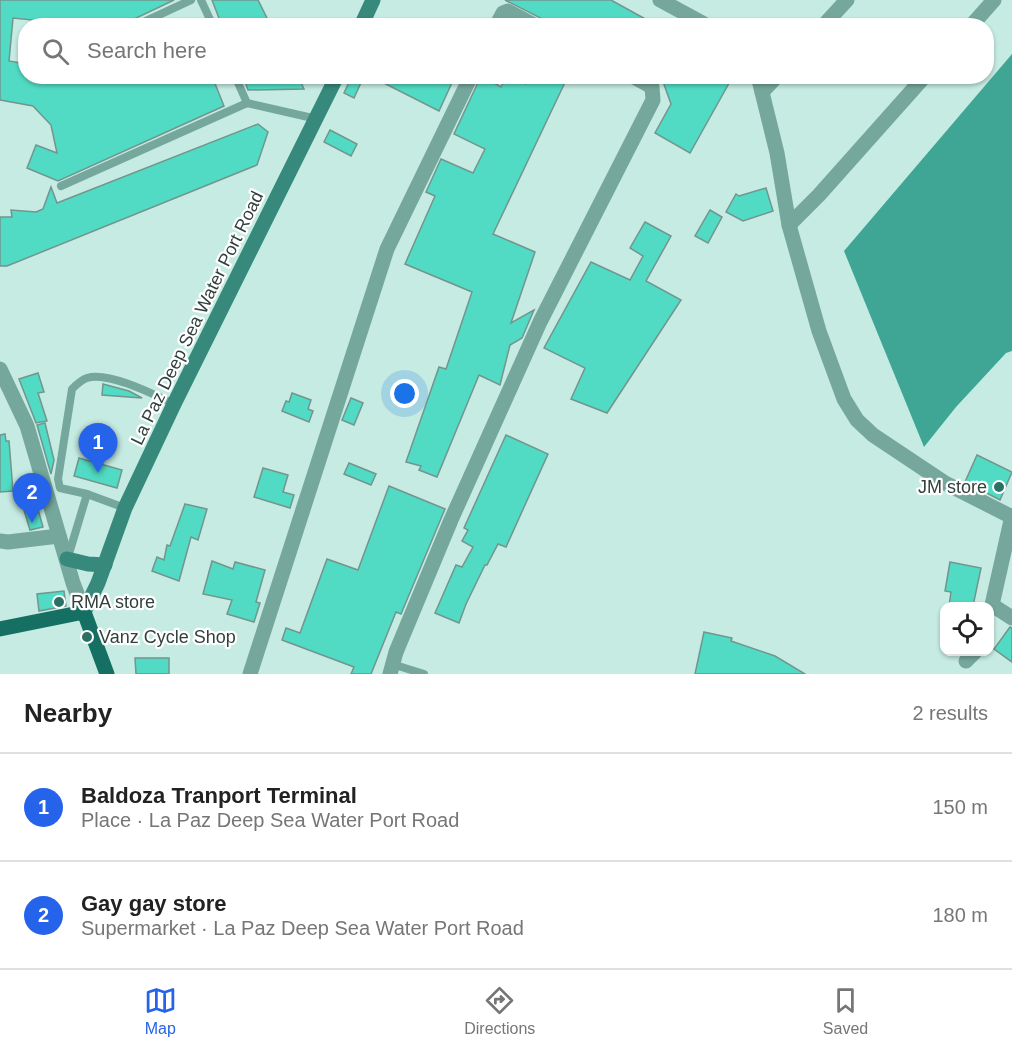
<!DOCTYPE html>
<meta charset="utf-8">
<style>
:root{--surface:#fff;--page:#f6f6f6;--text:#222;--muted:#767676;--line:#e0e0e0;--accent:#2563eb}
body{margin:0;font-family:Arial,sans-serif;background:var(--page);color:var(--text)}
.controls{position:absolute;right:18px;bottom:18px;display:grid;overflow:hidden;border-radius:12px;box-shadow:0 2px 4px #0004}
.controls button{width:54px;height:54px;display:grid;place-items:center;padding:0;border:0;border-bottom:2px solid var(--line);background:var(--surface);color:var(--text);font:30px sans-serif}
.you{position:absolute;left:405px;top:394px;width:21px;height:21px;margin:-15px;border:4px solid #fff;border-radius:50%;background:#1a73e8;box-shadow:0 0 0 9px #1a73e833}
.badge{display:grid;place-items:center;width:39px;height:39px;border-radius:50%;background:var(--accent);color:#fff;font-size:20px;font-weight:700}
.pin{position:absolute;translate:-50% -50px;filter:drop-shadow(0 2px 3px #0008)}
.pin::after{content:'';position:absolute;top:32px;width:21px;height:18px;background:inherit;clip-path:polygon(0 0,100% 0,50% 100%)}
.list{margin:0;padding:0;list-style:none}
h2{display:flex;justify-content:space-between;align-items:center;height:78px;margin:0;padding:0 24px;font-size:26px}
h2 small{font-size:20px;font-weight:400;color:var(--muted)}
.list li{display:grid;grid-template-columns:39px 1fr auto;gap:18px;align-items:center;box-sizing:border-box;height:108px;padding:0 24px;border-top:2px solid var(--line)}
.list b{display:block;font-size:22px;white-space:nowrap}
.list p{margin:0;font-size:20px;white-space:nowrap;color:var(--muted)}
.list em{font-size:20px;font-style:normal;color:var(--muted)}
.icon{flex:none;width:33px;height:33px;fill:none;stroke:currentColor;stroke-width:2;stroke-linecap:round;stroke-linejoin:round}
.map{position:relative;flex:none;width:1012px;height:674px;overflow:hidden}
.search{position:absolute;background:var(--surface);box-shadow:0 2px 4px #0004;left:18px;right:18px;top:18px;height:66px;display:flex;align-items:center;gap:15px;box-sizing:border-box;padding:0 21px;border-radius:24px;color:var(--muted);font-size:22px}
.sheet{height:294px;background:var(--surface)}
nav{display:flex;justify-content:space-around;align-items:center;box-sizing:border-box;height:84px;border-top:2px solid var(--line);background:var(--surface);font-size:16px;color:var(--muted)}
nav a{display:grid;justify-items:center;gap:3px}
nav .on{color:var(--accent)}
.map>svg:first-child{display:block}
.water{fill:#3fa695}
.building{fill:#51dbc4;stroke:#72958e;stroke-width:1.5}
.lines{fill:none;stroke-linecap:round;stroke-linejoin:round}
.service{stroke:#75a79c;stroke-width:8}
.minor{stroke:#75a79c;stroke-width:15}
.tertiary{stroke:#75a79c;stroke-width:15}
.secondary{stroke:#36897b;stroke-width:15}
.primary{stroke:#157063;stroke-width:15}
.poi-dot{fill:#2a7064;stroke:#fff;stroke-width:2}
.labels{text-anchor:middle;stroke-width:4.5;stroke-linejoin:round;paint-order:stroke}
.street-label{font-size:18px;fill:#31413d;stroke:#fff}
.poi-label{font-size:18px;fill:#31413d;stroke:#fff;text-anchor:start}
</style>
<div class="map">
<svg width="1012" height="674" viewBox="0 0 1012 674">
<rect width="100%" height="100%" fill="#c5ebe2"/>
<polygon class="water" points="1012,54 1012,351 1006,353 956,407 924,447 844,251"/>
<g class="building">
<polygon points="0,0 174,0 132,20 129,26 93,26 13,18 9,61 26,64 26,76 212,76 224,106 58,181 27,168 36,145 57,153 51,125 33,106 0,100"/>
<polygon points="212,0 258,0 271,26 222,26"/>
<polygon points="505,0 611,0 658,26 556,26"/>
<polygon points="243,76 298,76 304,89 248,90"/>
<polygon points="352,76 364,76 354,98 344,93"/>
<polygon points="370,76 455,76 439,111"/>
<polygon points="481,76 501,87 506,76 511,76 526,84 529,76 568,76 493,234 535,252 511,323 534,310 522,338 510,345 500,385 479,375 437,477 419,470 421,466 406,462 439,367 446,369 472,292 405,264 435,196 426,192 441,159 473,173 485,149 454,134"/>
<polygon points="661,76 733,76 690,153 655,133 671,104"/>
<polygon points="258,124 268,132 257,165 7,266 0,266 0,217 12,217 11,210 36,212 43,209 51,187 57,203"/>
<polygon points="330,130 357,144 351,156 324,142"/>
<polygon points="766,188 773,211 743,221 726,212 736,194 739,196"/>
<polygon points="710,210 722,217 708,243 695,236"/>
<polygon points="645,222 671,236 646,281 681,300 607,413 571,399 585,368 544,348 591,262 630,280 643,256 630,248"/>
<polygon points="38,373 44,392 38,393 47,421 36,423 19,379"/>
<polygon points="103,384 129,391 142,398 102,395"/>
<polygon points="292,393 311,400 308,409 313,411 309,422 282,411 286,401 289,402"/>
<polygon points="351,398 363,403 354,425 342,420"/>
<polygon points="45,423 54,460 51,474 37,425"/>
<polygon points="5,434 6,441 9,441 13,491 0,492 0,435"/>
<polygon points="506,435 548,454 506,547 498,544 487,565 485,565 466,604 459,623 435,613 456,565 462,567 473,547 462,541 468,530 464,528"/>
<polygon points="977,455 1012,472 1000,500 965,482"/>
<polygon points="79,458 122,470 117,488 74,476"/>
<polygon points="349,463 376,474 371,485 344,474"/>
<polygon points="263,468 288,475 283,492 294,495 290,508 254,497"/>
<polygon points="389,486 445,509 401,614 396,612 371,674 351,674 354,667 282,640 286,628 300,633 327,559 358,570"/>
<polygon points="185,504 207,509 198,540 191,537 179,581 152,571 157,557 164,560 167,545 170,546"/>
<polygon points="37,506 43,527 30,530 24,510"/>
<polygon points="212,561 233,569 235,562 265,570 256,602 260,603 254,622 227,614 232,600 203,594"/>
<polygon points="950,562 981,568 973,606 949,606 951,592 945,591"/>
<polygon points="64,591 66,606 39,611 37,594"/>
<polygon points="1010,627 1012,628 1012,662 994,649"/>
<polygon points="704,632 732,638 731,641 775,656 805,674 695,674"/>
<polygon points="135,658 169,658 169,674 136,674"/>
</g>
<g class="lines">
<g class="service">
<polyline points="201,0 213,26"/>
<polyline points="135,26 191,0"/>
<polyline points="235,76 247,103"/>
<polyline points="61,186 247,103 317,119"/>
<path d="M125,508L87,494L60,488L58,479L72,389C77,384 81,380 87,378C108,371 155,395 174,404"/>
<polyline points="68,557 87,494"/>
<polyline points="392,664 424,674"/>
</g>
<g class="minor">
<polyline points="496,26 503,13 508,11 536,26"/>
<polyline points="823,26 847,0"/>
<polyline points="971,26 994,0"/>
<polyline points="762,92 777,76"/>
<polyline points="789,225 819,195 925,76"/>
<polyline points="1012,516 992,605 1012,618"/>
<polyline points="0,541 8,542 59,536"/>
<polyline points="966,661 975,652"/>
<polyline points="250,674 387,249 471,76"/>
<polyline points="390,674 396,652 451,520 540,322 653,100 652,87 632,76"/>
</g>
<g class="tertiary">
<polyline points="660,0 708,26"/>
<polyline points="758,76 777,153 789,225 819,331 844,399 857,420 873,435 945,483 1012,517"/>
<polyline points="0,369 27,426 73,583 84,612"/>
</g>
<g class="secondary">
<polyline points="361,26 373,0"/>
<polyline points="67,559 88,564 105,565"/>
<polyline points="84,612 98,583 125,508 174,404 337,76"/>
</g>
<polyline class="primary" points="0,629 84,612 107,674"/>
</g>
<g class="poi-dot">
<circle cx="999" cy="487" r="6"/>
<circle cx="59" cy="602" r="6"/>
<circle cx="87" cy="637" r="6"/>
</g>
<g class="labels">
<g class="street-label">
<text transform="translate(197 318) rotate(-64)" y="6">La Paz Deep Sea Water Port Road</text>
</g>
<g class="poi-label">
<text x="987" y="493" text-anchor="end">JM store</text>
<text x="71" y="608">RMA store</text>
<text x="99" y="643">Vanz Cycle Shop</text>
</g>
</g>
</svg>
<div class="controls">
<button><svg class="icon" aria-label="locate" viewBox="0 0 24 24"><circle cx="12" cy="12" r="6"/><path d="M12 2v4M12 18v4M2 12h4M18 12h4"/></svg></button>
</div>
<div class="you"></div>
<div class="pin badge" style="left:98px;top:473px">1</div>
<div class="pin badge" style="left:32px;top:523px">2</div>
<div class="search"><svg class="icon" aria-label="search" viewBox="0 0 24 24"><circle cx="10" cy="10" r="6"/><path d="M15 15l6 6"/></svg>Search here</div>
</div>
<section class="sheet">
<h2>Nearby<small>2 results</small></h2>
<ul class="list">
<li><span class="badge">1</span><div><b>Baldoza Tranport Terminal</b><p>Place · La Paz Deep Sea Water Port Road</p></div><em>150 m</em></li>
<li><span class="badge">2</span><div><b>Gay gay store</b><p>Supermarket · La Paz Deep Sea Water Port Road</p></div><em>180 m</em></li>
</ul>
</section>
<nav>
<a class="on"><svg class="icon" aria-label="map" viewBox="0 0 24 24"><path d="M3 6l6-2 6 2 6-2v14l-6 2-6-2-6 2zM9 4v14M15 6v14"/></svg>Map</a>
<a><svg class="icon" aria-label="directions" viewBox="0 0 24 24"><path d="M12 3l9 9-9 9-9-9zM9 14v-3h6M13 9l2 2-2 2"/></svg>Directions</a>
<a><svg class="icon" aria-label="saved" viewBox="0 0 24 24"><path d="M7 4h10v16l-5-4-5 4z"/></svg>Saved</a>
</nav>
